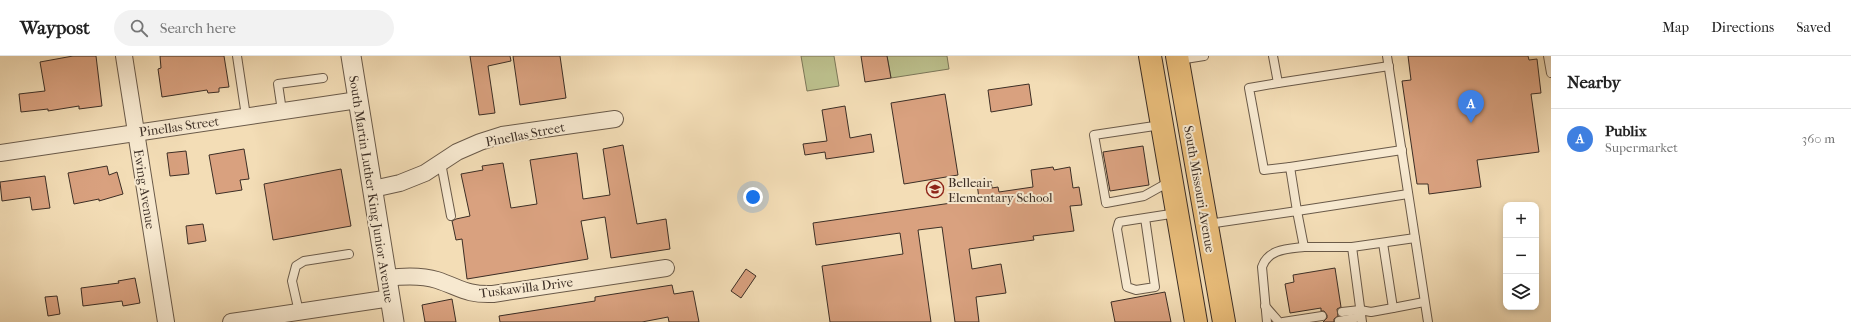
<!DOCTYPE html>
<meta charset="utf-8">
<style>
:root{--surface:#fff;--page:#f2f2f2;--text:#222;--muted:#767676;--line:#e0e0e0;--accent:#7c3aed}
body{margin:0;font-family:"IM FELL French Canon",serif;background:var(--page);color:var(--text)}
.controls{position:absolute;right:12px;bottom:12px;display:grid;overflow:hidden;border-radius:8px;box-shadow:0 2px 6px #0003}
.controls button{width:36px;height:36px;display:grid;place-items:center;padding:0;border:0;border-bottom:1px solid var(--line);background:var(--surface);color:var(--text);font:20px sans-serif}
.you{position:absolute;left:753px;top:141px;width:14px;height:14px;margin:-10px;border:3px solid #fff;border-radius:50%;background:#1a73e8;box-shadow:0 0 0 6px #1a73e833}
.badge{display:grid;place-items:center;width:26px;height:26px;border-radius:50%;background:var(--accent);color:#fff;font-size:13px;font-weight:700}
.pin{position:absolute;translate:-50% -33px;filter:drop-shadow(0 1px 2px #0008)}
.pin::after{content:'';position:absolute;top:21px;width:14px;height:12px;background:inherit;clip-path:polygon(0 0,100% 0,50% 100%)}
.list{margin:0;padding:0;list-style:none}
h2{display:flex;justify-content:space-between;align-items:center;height:52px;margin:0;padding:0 16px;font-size:17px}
h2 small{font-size:13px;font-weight:400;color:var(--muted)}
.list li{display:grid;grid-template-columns:26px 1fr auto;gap:12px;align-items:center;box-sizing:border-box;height:60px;padding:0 16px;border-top:1px solid var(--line)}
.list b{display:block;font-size:15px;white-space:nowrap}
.list p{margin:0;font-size:13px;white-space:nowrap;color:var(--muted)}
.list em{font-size:13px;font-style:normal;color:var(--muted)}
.icon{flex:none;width:22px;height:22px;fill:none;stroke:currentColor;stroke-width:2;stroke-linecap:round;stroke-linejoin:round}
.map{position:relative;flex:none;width:1551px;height:266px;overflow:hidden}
header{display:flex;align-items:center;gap:24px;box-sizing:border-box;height:56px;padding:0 20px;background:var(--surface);border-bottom:1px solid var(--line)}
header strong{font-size:19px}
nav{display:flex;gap:22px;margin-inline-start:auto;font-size:14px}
.search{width:280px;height:36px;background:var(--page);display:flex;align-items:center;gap:10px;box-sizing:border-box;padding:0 14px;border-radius:22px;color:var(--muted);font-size:15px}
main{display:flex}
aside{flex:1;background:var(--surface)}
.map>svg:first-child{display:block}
.green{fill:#bcc08d;stroke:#7c7759}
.building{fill:#d9a17f;stroke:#3c2e25}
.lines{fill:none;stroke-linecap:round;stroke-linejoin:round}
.service-casing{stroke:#6a5a49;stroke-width:10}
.minor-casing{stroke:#6a5a49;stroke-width:18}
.tertiary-casing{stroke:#6a5a49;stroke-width:21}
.primary-casing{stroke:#3c2e25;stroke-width:24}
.service{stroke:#f7e9d0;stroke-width:8}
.minor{stroke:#f7e9d0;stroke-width:16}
.tertiary{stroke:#f7e9d0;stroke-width:19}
.primary{stroke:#eabe7b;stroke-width:22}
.labels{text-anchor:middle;stroke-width:4;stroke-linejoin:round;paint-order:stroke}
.street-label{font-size:13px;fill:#3c2e25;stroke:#f7e9d0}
.poi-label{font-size:13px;fill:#3c2e25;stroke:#f7e9d0;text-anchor:start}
</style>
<header>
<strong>Waypost</strong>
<div class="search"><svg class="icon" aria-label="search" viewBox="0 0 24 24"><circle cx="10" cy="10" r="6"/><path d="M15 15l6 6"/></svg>Search here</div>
<nav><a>Map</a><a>Directions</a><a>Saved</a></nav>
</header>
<main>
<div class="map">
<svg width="1551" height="266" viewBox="0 0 1551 266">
<rect width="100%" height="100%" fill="#f3ddb6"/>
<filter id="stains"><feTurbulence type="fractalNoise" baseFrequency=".005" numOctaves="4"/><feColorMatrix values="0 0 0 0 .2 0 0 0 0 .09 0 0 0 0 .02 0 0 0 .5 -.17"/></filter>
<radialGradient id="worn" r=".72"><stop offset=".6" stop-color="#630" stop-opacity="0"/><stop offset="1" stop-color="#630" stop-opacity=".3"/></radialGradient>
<g class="green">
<polygon points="801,0 834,0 839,30 807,35"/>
<polygon points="887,0 947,0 949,13 891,22"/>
</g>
<g class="building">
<polygon points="73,0 96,0 102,50 79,53 79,50 48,55 48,53 21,56 19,38 45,35 40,6"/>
<polygon points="160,0 224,0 229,31 219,32 219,36 208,37 207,34 162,41 158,13 161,12"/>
<polygon points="470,0 510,0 511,5 488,10 495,57 479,59"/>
<polygon points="513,0 560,0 566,42 520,49"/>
<polygon points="861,0 887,0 891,22 865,26"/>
<polygon points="1408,0 1528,0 1529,4 1537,3 1541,37 1531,38 1539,96 1477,104 1481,131 1429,138 1428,128 1417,128 1402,25 1411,24"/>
<polygon points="1029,28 1032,49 991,56 988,34"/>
<polygon points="945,38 958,119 904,128 891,47"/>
<polygon points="845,50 850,82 871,78 874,96 826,103 825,96 805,99 803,88 827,85 822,54"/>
<polygon points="623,89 637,168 666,163 670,193 611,202 605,161 581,165 588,203 467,223 462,183 456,184 452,165 456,163 470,160 461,118 483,114 482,110 503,107 511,152 537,148 530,104 577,97 583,143 610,139 603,93"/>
<polygon points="1143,90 1149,129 1110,135 1103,96"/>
<polygon points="244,93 249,123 240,124 242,134 216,138 209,99"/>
<polygon points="186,95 189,118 170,120 167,97"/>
<polygon points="107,110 109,119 117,116 123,138 99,145 99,143 74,148 68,117"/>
<polygon points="1053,111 1054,114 1070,111 1073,132 1079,131 1082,149 1070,150 1074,175 1033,180 1034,184 969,193 972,213 1001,208 1006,237 976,241 979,266 955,266 942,171 918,174 931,266 830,266 822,210 903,198 900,177 816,189 813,167 979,143 977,127 991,125 992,132 998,131 999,136 1033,131 1031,114"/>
<polygon points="341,113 351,170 273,184 264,128"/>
<polygon points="45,120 50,152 32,154 30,141 2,145 0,126"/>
<polygon points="203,168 206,185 188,188 186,170"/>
<polygon points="1335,212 1341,251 1337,253 1338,260 1334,263 1334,266 1323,266 1327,262 1327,259 1324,255 1321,255 1321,252 1290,257 1285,228 1294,226 1293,219"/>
<polygon points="746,213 756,220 741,242 731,235"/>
<polygon points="135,222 140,247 123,250 122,245 83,250 81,232 119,227 118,225"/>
<polygon points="672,229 674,238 693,235 699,266 669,266 668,261 642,266 500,266 499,260 595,245 595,241"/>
<polygon points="1165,236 1171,266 1115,266 1111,246"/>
<polygon points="57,240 60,258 48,260 45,241"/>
<polygon points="452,243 456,266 425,266 422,249"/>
</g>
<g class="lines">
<defs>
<g id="service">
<polyline points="237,0 246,60"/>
<polyline points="1273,0 1278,27 1249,32 1264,114 1290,111 1297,155 1408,138"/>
<polyline points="1387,0 1428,266"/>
<polyline points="1548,0 1551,17"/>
<polyline points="1179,4 1204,0"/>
<polyline points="1278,27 1389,10"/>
<polyline points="282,55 278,28 323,22"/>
<polyline points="1161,69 1094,79 1106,147 1144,140 1169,126"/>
<polyline points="441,107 451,160"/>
<polyline points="1290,111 1402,94"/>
<polyline points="1145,162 1155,231 1136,234 1127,231 1117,173 1119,166 1177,157"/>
<polyline points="1208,168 1297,155 1304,191 1352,191 1415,182"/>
<polyline points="1383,187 1393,252 1424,246"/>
<polyline points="1352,191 1362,266"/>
<polyline points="1265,250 1279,266"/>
<polyline points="299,256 292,225 296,210 304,205 349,198"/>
<polyline points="1342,256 1360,254 1371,256 1393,252"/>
<polyline points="1339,265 1361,261"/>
<path d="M1267,266L1262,211C1268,193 1287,193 1304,191"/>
<polyline points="1283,266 1322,260"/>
</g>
<g id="minor">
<polyline points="124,0 166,266"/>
<polyline points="0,97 358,44"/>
<polyline points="373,133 400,127 425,117 457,96 480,86 502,79 615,63"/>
<path d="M387,222C404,220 421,219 437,224C461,232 466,239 493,238L666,212"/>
<polyline points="231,266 391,242"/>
</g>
<polyline id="tertiary" points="351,0 394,266"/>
<g id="primary">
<polyline points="1150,0 1196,266"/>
<polyline points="1177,0 1224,266"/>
</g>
</defs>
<use href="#service" class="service-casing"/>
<use href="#minor" class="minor-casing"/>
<use href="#tertiary" class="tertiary-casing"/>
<use href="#primary" class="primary-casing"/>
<use href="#service" class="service"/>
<use href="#minor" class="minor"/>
<use href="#tertiary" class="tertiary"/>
<use href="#primary" class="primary"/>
</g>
<defs>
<symbol id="school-ring" viewBox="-11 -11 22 22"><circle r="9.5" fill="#f7e9d0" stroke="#8f2418" stroke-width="1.5"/><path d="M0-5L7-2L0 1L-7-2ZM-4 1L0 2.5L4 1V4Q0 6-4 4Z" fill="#8f2418"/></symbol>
</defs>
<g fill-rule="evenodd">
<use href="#school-ring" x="925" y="123" width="20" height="20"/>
</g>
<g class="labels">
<g class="street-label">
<text transform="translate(179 70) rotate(-8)" y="5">Pinellas Street</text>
<text transform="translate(525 78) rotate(-11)" y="5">Pinellas Street</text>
<text transform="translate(145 133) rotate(81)" y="5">Ewing Avenue</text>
<text transform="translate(372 133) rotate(81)" y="5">South Martin Luther King Junior Avenue</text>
<text transform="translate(1200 133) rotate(80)" y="5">South Missouri Avenue</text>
<text transform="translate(526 231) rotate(-7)" y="5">Tuskawilla Drive</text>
</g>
<g class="poi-label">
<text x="948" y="131">Belleair<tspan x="948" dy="15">Elementary School</tspan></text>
</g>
</g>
<rect width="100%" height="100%" filter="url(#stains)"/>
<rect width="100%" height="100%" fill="url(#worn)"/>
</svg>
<div class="controls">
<button>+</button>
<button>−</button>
<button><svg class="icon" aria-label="layers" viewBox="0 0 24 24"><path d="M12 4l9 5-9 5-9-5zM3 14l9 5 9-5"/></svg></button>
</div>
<div class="you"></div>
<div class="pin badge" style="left:1471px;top:67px;background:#3f7fe0">A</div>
</div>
<aside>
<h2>Nearby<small></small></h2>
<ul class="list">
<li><span class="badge" style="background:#3f7fe0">A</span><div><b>Publix</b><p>Supermarket</p></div><em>360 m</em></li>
</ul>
</aside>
</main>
